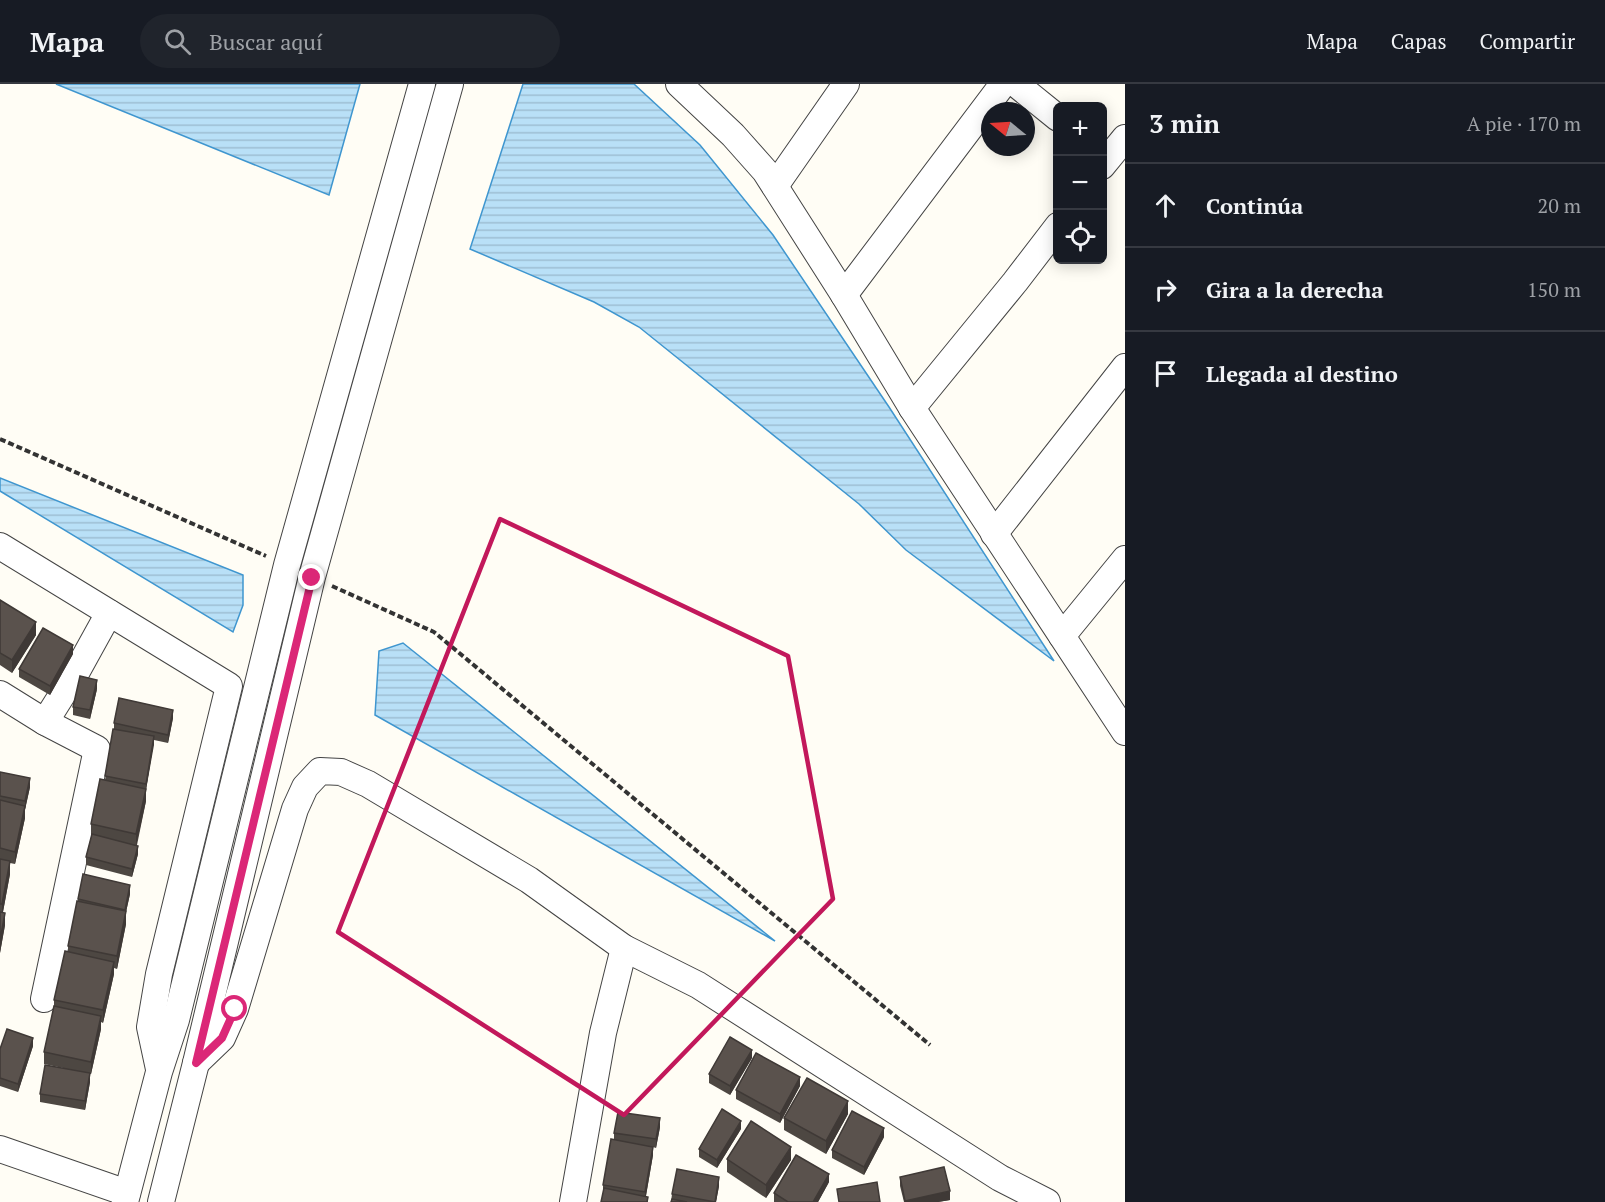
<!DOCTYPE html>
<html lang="es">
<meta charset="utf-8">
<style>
:root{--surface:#171b24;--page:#20242c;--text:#f1f3f6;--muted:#9ea1a6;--line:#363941}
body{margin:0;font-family:"PT Serif",serif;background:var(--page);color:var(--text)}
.controls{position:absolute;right:18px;top:18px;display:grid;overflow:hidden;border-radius:9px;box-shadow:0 3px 15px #0003}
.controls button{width:54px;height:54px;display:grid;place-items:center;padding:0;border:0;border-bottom:2px solid var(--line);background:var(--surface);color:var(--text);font:30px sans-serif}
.compass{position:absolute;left:981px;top:18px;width:54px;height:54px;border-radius:50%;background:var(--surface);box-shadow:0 3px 15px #0003;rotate:288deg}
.stop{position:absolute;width:18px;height:18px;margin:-14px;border:4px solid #db2777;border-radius:50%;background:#fff}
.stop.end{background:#db2777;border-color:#fff;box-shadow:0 2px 6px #0008}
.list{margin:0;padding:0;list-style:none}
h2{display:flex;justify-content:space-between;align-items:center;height:78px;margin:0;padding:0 24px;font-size:26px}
h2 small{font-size:20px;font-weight:400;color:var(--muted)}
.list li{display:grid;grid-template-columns:39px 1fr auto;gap:18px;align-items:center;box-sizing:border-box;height:84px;padding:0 24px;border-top:2px solid var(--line)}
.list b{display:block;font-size:22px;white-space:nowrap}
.list em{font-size:20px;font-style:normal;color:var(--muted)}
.icon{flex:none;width:33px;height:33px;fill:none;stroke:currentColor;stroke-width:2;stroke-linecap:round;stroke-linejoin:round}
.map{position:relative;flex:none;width:1125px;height:1118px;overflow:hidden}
header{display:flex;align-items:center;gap:36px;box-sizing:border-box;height:84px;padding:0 30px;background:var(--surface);border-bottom:2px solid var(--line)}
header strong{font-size:28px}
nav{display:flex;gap:33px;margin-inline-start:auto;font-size:21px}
.search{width:420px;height:54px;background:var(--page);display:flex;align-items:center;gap:15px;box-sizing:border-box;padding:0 21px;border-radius:33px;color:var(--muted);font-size:22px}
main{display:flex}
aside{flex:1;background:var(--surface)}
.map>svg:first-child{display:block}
.water{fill:url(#water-rules);stroke:#3f96cf;stroke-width:1.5}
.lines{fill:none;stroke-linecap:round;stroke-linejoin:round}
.minor-casing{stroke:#444;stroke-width:28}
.path{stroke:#333;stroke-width:4;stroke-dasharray:6 3;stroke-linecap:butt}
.minor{stroke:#fff;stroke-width:26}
.wall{fill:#4d4742}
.shaded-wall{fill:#3f3936}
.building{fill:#5a524d;stroke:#3f3936;stroke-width:1.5}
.route{stroke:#db2777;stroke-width:8}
.marked{fill:none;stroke:#c2185b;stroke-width:4.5;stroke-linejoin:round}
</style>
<header>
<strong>Mapa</strong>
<div class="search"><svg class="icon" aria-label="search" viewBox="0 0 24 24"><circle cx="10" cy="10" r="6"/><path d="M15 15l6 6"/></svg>Buscar aquí</div>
<nav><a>Mapa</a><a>Capas</a><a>Compartir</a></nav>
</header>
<main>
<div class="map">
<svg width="1125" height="1118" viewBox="0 0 1125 1118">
<defs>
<pattern id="water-rules" width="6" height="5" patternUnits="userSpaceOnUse" patternTransform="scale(1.5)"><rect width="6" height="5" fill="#b9e0f7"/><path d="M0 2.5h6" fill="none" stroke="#9ebfd3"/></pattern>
</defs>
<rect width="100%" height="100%" fill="#fffdf5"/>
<g class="water">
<polygon points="56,0 360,0 329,111"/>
<polygon points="523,0 634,0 700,61 773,151 889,323 1054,577 906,466 859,420 639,243 594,218 470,165"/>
<polygon points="0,394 243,491 243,521 233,548 0,407"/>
<polygon points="403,559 775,857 375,631 379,567"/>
</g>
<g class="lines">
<defs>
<g id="minor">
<polyline points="679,0 733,51 765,87 844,211 912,324 1125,648"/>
<polyline points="1016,0 1058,34"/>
<polyline points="1102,82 1125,54"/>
<polyline points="775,102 846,0"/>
<polyline points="844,211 1003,0"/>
<polyline points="912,324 1015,198 1058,142"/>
<polyline points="994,450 1125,283"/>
<polyline points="0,462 229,602 159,890 150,943 159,985"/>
<polyline points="1062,552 1125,475"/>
<polyline points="0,610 45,638 97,665 44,915"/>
<polyline points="45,638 77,587 109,529"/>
<polyline points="196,979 222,954 235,925 295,725 305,703 320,687 341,688 368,700 529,796 624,864 698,901 1000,1094 1047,1118"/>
<polyline points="0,1065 127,1109"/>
<polyline points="125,1118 159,988 176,936 287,481 422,0"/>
<polyline points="161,1118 196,979 312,493 450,0"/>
<polyline points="573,1118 603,949 624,864"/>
</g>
</defs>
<use href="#minor" class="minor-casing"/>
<g class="path">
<polyline points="0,355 266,472"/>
<polyline points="332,502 434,548 930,961"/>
</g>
<use href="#minor" class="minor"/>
</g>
<g class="wall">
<polygon points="0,516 36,551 12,589 0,581"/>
<polygon points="73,570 50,611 19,593 19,585"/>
<polygon points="97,605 90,635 73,631 73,623"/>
<polygon points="173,634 168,659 154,656 146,706 146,717 137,761 138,770 132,793 86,781 86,773 91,753 91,740 105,696 114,645 114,639"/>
<polygon points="0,688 30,703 25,725 25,734 15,780 10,779 10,790 3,828 5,841 0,869"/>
<polygon points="130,810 126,828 126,840 117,885 114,884 114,890 103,939 101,938 101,945 91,990 90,990 90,998 85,1026 40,1018 40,1010 63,984 44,980 44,968 54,922 54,916 68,868 68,862 78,815"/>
<polygon points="33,962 18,1008 0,1002 0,965"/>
<polygon points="752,974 730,1011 709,999 709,990"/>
<polygon points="800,1002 780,1039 736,1015 736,1006"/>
<polygon points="848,1030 826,1070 784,1046 784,1034"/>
<polygon points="660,1043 656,1064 653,1063 653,1071 646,1112 648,1118 603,1107 603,1101 614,1056 614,1049"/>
<polygon points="741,1045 717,1084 699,1073 699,1065"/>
<polygon points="884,1053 864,1091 832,1074 832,1066"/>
<polygon points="727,1075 791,1076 766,1114 727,1088"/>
<polygon points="900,1093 950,1116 938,1118 904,1118 900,1102"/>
<polygon points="829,1098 818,1118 774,1118 774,1109"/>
<polygon points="719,1102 716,1118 671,1118 672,1110"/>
</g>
<g class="shaded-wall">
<polygon points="36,538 36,551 12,589 12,576"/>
<polygon points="73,561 73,570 50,611 50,602"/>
<polygon points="97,596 97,605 90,635 90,626"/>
<polygon points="173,626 173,634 168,659 168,651"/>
<polygon points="154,652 154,661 146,706 146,717 136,762 136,750 146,707 146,700"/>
<polygon points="30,694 30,703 25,726 25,717"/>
<polygon points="25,722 25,734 15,780 15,768"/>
<polygon points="138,762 138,770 132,793 132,785"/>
<polygon points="10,777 10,790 2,833 2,820"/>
<polygon points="130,801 130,810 126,828 126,840 117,885 117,872 125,834 125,826"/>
<polygon points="5,829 5,841 0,869 0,856"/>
<polygon points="114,878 114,890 103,939 103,926"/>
<polygon points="101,932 101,945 91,990 91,978"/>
<polygon points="33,954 33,962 18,1008 18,1000"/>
<polygon points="752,966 752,974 730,1011 730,1002"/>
<polygon points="90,989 90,998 85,1026 85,1017"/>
<polygon points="800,993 800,1002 780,1039 780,1030"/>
<polygon points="848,1017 848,1030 826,1070 826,1057"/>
<polygon points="660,1034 660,1043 656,1064 656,1055"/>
<polygon points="741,1037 741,1045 717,1084 717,1076"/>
<polygon points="884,1044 884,1053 864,1091 864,1083"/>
<polygon points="653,1063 653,1071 645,1117 645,1108"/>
<polygon points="791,1063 791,1076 766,1114 766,1101"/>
<polygon points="829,1090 829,1098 818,1118 813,1118"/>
<polygon points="719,1093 719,1102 716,1118 715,1118"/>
<polygon points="950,1107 950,1116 938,1118 905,1118 905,1117"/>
</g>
<g class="building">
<polygon points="0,516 36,538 12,576 0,569"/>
<polygon points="43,544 73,561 50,602 19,585"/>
<polygon points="80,592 97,596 90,626 73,623"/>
<polygon points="119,614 173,626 168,651 114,639"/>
<polygon points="113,645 154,652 146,700 105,692"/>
<polygon points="0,688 30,694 25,717 0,712"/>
<polygon points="100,695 146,705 136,750 91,740"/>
<polygon points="0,716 25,722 15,768 0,764"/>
<polygon points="92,750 138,762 132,785 86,773"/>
<polygon points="0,775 10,777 2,820 0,820"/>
<polygon points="83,790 130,801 125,826 78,815"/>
<polygon points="77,817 126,827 117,872 68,862"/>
<polygon points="0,828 5,829 0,856"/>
<polygon points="65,867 114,878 103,926 54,916"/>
<polygon points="54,922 101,932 91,978 44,968"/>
<polygon points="7,945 33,954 18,1000 0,994 0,965"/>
<polygon points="730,953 752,966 730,1002 709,990"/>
<polygon points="756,969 800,993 780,1030 736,1006"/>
<polygon points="45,981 90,989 85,1017 40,1010"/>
<polygon points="807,994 848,1017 826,1057 784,1034"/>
<polygon points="722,1025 741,1037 717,1076 699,1065"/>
<polygon points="852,1027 884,1044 864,1083 832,1066"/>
<polygon points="618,1028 660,1034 656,1055 614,1049"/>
<polygon points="751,1037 791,1063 766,1101 727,1075"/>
<polygon points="611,1055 653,1063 645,1108 603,1101"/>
<polygon points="796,1071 829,1090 813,1118 788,1118 774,1109"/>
<polygon points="944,1083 950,1107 905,1117 900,1093"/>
<polygon points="677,1085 719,1093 715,1118 672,1110"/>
<polygon points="877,1098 880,1118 839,1118 837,1105"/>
<polygon points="604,1104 648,1113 647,1118 601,1118"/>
<polygon points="672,1115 687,1118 671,1118"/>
</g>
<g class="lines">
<polyline class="route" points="235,925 222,954 196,979 312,494"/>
</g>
<path class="marked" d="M500,435L788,572L833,815L624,1031L338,848Z"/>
</svg>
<div class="controls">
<button>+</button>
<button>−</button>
<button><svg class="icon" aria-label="locate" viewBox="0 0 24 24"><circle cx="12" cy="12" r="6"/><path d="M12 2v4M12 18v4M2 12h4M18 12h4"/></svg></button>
</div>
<svg class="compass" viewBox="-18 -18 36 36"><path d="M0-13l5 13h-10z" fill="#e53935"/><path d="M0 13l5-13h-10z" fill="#9ea1a6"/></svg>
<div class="stop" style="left:235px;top:925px"></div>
<div class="stop end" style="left:312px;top:494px"></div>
</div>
<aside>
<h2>3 min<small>A pie · 170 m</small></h2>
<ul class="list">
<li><svg class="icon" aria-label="ahead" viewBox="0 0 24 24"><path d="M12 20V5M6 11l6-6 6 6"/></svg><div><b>Continúa</b></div><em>20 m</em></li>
<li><svg class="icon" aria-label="right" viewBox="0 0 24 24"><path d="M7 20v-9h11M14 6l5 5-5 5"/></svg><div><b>Gira a la derecha</b></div><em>150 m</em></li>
<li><svg class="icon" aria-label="arrive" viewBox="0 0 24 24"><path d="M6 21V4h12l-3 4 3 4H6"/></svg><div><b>Llegada al destino</b></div></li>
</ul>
</aside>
</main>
